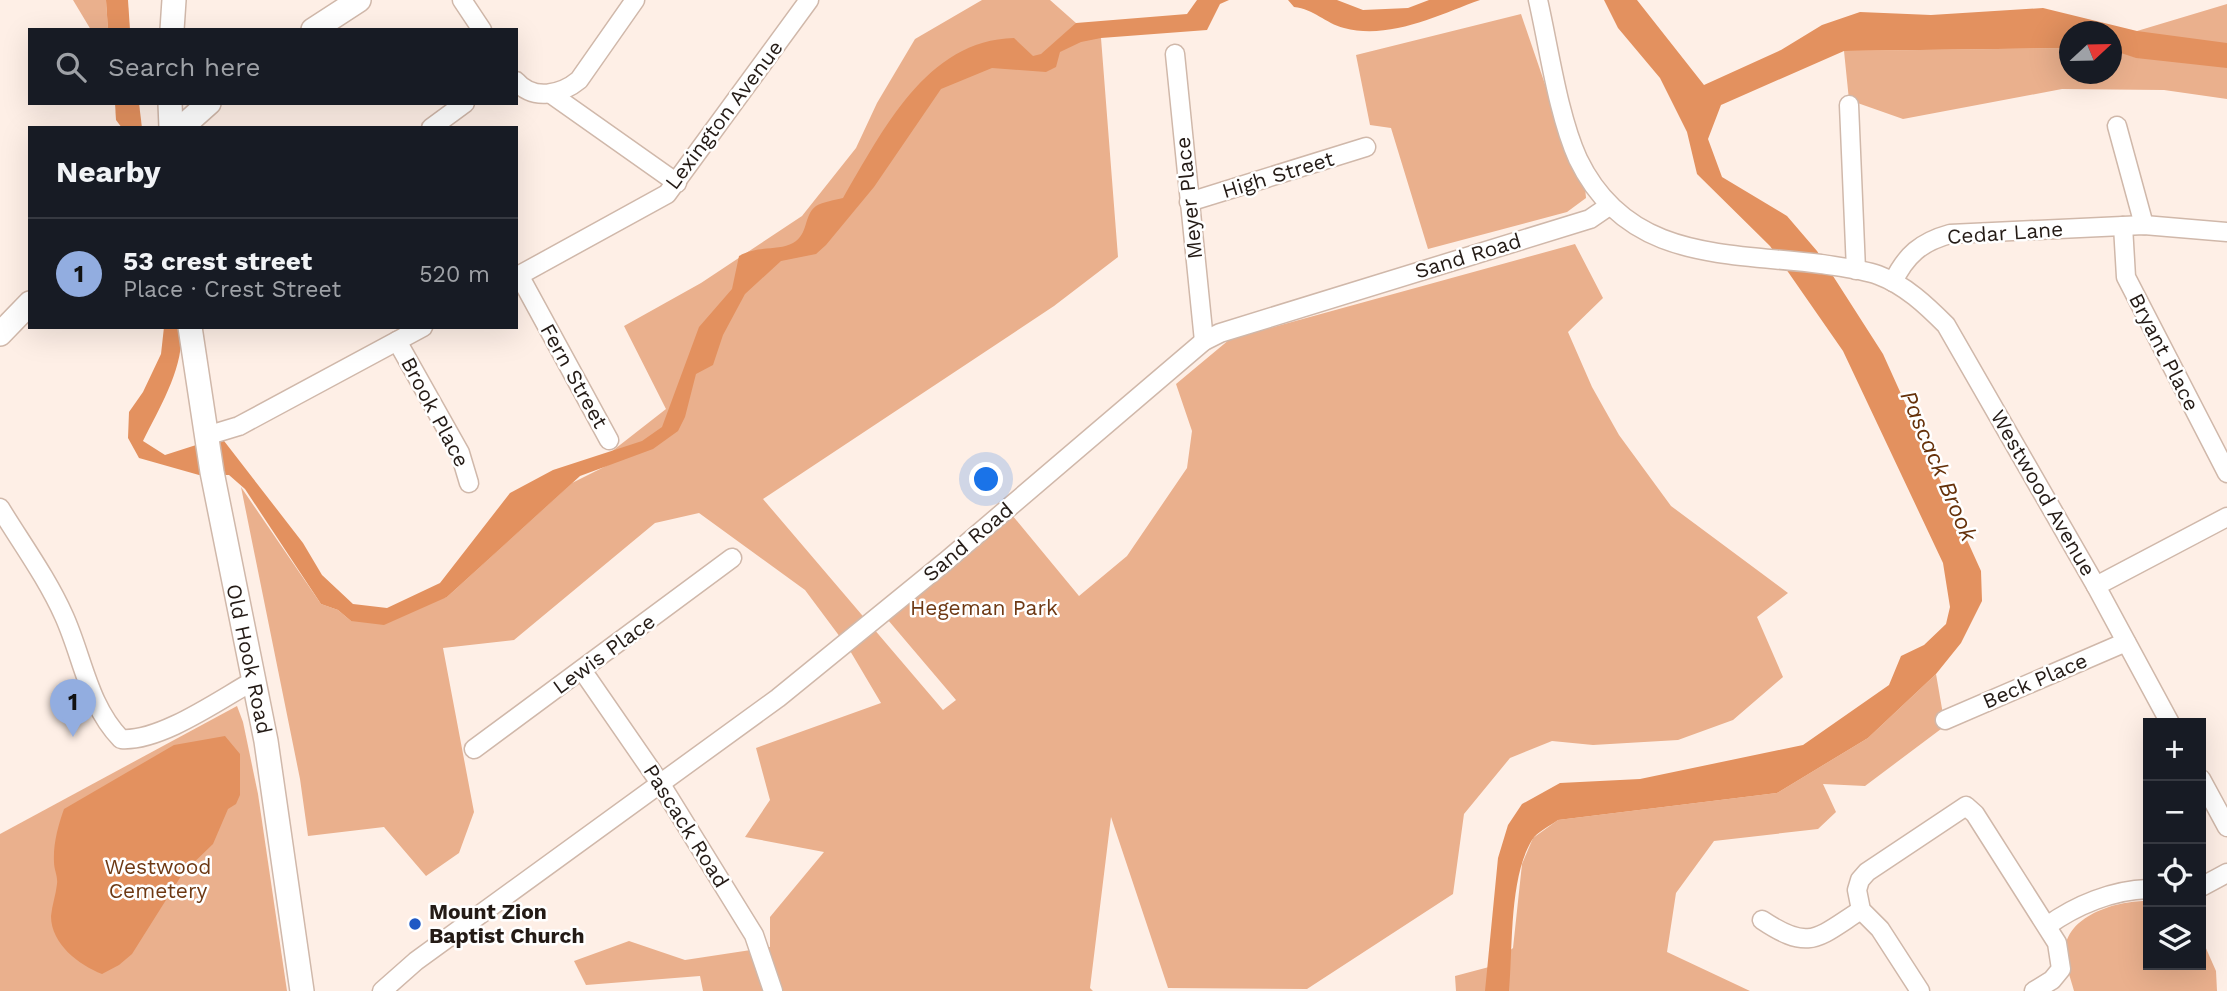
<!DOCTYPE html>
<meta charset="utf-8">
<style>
:root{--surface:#171b24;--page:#242831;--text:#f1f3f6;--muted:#9ea1a6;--line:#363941;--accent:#92ade0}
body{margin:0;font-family:"Work Sans",sans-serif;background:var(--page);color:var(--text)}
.controls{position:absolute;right:21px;bottom:21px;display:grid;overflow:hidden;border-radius:0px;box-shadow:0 7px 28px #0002}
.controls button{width:63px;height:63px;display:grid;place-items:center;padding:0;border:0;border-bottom:2px solid var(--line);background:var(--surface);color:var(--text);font:35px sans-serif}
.compass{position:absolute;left:2059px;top:21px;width:63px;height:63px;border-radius:50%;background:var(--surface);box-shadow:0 7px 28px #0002;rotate:68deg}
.you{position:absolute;left:987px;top:480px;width:24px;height:24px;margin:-18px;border:5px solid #fff;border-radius:50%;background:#1a73e8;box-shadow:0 0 0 10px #1a73e833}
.badge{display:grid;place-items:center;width:46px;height:46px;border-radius:50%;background:var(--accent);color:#111;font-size:23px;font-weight:700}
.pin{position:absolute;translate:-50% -58px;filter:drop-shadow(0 2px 4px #0008)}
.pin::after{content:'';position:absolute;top:37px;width:24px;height:21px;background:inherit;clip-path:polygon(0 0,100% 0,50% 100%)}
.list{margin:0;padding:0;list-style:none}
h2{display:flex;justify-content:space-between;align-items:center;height:91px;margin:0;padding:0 28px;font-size:30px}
h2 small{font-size:23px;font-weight:400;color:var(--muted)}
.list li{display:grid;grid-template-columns:46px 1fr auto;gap:21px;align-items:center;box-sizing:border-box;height:112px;padding:0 28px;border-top:2px solid var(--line)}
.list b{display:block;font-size:26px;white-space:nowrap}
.list p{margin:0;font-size:23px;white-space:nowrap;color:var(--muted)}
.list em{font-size:23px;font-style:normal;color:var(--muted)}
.icon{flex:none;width:38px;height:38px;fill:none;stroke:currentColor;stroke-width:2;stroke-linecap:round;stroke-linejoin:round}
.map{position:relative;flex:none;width:2227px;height:991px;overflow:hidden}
.search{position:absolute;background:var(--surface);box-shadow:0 7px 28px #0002;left:28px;top:28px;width:490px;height:77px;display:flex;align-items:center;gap:18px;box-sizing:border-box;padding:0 24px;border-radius:0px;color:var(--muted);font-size:26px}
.panel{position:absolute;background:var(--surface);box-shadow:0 7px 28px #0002;left:28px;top:126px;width:490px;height:203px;border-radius:0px}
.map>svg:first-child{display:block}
.green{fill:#eab08d}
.water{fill:#e3915f}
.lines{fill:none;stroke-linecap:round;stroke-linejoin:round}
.minor-casing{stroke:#d0b8aa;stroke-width:21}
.major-casing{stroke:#d0b8aa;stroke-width:26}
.minor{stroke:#fff;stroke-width:18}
.major{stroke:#fff;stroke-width:23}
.poi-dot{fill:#1f58c4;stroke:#fff;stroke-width:2.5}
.labels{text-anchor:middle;stroke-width:5;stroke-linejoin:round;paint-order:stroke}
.street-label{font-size:21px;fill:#241b16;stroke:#fff}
.park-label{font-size:21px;fill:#6e3914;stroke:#fff}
.poi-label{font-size:21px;font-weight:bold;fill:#241b16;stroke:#fff;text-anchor:start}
.water-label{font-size:23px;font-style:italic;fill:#66310a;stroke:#fff}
</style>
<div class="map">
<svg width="2227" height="991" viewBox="0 0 2227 991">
<rect width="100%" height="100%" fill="#feefe6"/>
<g class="green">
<polygon points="73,0 106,0 108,30 91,30"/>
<polygon points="982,0 1050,0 1076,23 1101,38 1118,257 1054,306 763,499 943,710 956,700 888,620 1012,515 1079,596 1127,556 1187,468 1192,431 1176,384 1230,339 1575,244 1603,298 1568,332 1592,387 1619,435 1671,506 1788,593 1757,617 1783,677 1733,720 1678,740 1593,745 1552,741 1510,758 1464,814 1453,894 1307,989 1168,988 1111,817 1090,988 1093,991 703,991 700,976 586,985 574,961 629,941 685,960 770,947 770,917 824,852 745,837 770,800 756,748 881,703 849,649 805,590 699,513 655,523 514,640 443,648 474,812 459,853 426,876 384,827 308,836 300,779 241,487 321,604 338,610 351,621 447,597 572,483 616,461 602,459 666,409 624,326 701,283 802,216 856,148 877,103 915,39"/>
<polygon points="2227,4 2227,99 2164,90 2062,89 1903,119 1849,100 1844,51 2069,48 2070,74 2112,74 2112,44 2137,31"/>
<polygon points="1521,14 1575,172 1585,186 1586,198 1567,212 1428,249 1391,128 1370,125 1356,55"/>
<polygon points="1936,674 1945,726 1865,786 1823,784 1836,812 1818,829 1714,841 1676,893 1667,952 1750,991 1456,991 1455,976 1489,967 1513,948 1522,864 1533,838 1558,820 1777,793 1868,738"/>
<polygon points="237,706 243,722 258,794 287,991 0,991 0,834"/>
<path d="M2148,901V965H2201V937L2216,971L2217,991H2074C2071,979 2065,965 2065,952C2065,915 2119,900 2148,901Z"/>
</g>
<g class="water">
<polygon points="106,0 128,0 130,30 108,30"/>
<path d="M1197,0H1229L1220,4L1207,30L1101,38L1081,42L1060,52L1056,67L1046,72L992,68L941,89L874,187L826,245L816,254L781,261L745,294L723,335L713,365L696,374L685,417L678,431L653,449L580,476L447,597L384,625L351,621L338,610L321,604L245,489L229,475H199L139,458L128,438L129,412L143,392L161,354L164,327H181C185,367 160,406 143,441L165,455L221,437L303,543L322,575L353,604L387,608L440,583L510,493L553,470L642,441L662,427L699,327L732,289L739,256C759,245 779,251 793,243C809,234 803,216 816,206C823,202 835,200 843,198C882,132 926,40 1014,38L1033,56L1041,54L1076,23L1187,14Z"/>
<path d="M1288,0H1337L1363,10L1408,8L1429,0H1480C1438,15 1390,40 1344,28C1325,23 1314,9 1294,7Z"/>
<path d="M1604,0H1637L1704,85L1781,50L1822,25L1860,12L1931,15L2043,8L2137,31L2227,43V68L2136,58L2112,50V32H2070L2069,48L1844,51L1721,105L1708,139L1722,177L1787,216L1817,251L1883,354L1981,571L1982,601L1961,643L1936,674L1868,738L1777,793L1558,820C1550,826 1537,832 1532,840C1509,878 1513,947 1509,991H1485L1498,858L1508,825L1522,804L1560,783L1640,779L1803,745L1889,685L1901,656L1924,645L1946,624L1950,607L1943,563L1843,351L1770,246L1697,174L1687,132L1660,78L1618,28Z"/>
<polygon points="115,103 139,103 142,128 122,128 116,120"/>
<path d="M225,736L240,754V795L236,804L228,809L213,844L183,873L132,954L119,965L102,974C79,965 51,944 51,916C52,905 56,894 57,884C58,876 54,870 54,862C53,844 58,826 64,809L174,745Z"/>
</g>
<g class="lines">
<defs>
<g id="minor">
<polyline points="462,0 482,30"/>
<path d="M1538,0C1549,48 1558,115 1578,159C1627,261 1725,252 1821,264C1840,267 1861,269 1878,275C1905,285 1926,305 1946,325L2096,586L2170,723"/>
<polyline points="1175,54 1204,341"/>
<path d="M516,81C533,101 561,95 579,80L635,0"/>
<polyline points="551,94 677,183"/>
<polyline points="1849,105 1856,270"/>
<polyline points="2117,126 2144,225"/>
<polyline points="431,128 465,103"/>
<polyline points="1189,202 1366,147"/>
<polyline points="2123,226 2126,277 2227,473"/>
<polyline points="519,275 609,440"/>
<polyline points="516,277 667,194 809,0"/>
<path d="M1893,282C1906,255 1921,242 1950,234L2144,225L2227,232"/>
<polyline points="397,341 460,453 469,483"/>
<polyline points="206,436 239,426 423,327"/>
<path d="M0,508C22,544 47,578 64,616C83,658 88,705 121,739C160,742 219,700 253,681"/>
<polyline points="2096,586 2227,517"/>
<polyline points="582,670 660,783 754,935 773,991"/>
<polyline points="1945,720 2126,642"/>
<polyline points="474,749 732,558"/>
<polyline points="2201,779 2227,827"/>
<polyline points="2201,887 2227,873"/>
<path d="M1762,920C1810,952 1817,938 1861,910"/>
<path d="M2047,926C2076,905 2113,890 2148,889"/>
<polyline points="382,991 416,961 778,698 945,562 1204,341 1220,333 1590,219 1609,206"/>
<polyline points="1920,991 1880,929 1861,910 1857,890 1860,880 1867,872 1966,806 1975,814 2057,943 2061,969 2052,980 2034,991"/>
</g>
<g id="major">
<polyline points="172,30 174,0"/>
<polyline points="313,30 359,0"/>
<polyline points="170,103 171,128"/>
<polyline points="181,128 209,103"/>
<polyline points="190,327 212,472 266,741 302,991"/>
<polyline points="0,334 30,303"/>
</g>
</defs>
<use href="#minor" class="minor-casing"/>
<use href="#major" class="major-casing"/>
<use href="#minor" class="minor"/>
<use href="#major" class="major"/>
</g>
<circle class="poi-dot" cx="415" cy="924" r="7"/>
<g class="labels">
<g class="street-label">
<text transform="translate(724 115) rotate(-53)" y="7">Lexington Avenue</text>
<text transform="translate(1278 175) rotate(-17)" y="7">High Street</text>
<text transform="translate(1189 198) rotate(-96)" y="7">Meyer Place</text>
<text transform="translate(2005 233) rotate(-4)" y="7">Cedar Lane</text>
<text transform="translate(1468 256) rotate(-17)" y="7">Sand Road</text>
<text transform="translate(2164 352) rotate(63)" y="7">Bryant Place</text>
<text transform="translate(574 376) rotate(61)" y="7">Fern Street</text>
<text transform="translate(435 412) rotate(62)" y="7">Brook Place</text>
<text transform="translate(2043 493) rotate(60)" y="7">Westwood Avenue</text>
<text transform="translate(968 542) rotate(-40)" y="7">Sand Road</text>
<text transform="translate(604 654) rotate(-36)" y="7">Lewis Place</text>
<text transform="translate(249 659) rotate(78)" y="7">Old Hook Road</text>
<text transform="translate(2035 681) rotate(-23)" y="7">Beck Place</text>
<text transform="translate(686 826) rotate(58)" y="7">Pascack Road</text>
</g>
<g class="park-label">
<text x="984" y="615">Hegeman Park</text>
<text x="158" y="874">Westwood<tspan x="158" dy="24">Cemetery</tspan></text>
</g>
<g class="poi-label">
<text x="429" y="919">Mount Zion<tspan x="429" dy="24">Baptist Church</tspan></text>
</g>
<g class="water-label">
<text transform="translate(1939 466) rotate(67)" y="8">Pascack Brook</text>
</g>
</g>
</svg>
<div class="controls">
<button>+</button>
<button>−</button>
<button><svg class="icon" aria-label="locate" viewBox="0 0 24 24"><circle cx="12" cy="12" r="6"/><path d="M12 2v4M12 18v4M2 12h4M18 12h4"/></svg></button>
<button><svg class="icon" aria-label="layers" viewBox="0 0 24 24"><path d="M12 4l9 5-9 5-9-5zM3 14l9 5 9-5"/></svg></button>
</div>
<svg class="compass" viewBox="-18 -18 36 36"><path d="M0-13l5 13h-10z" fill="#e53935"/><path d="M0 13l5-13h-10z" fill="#9ea1a6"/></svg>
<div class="you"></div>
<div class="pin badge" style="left:73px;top:737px">1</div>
<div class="search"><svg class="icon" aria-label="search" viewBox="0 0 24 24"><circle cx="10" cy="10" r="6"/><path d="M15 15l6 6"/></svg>Search here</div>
<section class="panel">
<h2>Nearby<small></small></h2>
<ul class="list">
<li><span class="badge">1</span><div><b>53 crest street</b><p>Place · Crest Street</p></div><em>520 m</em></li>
</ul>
</section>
</div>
